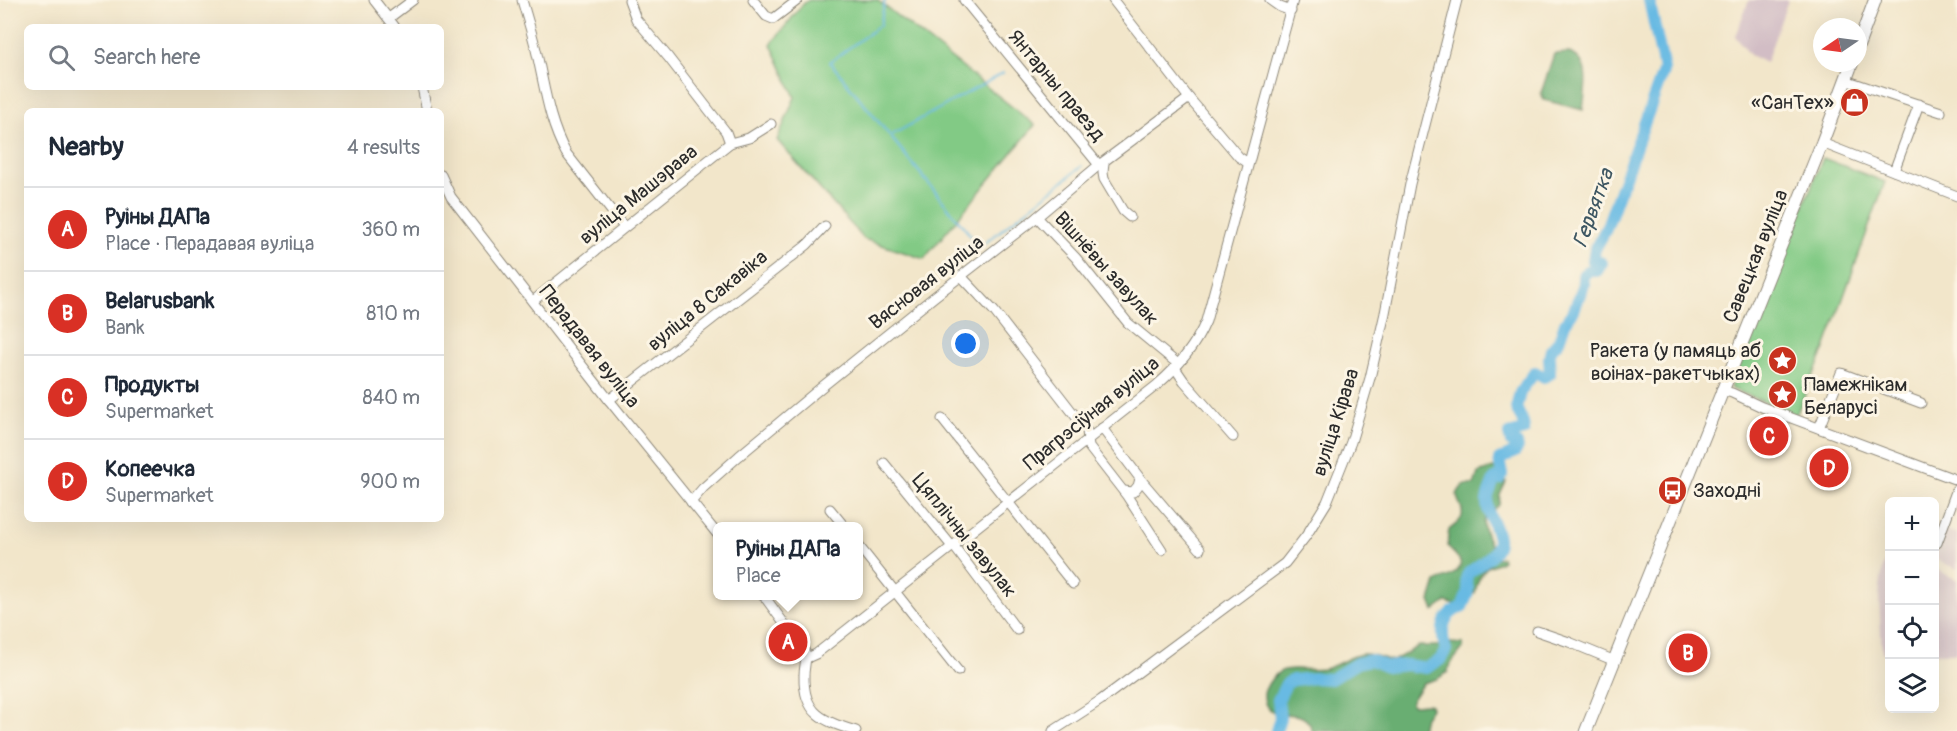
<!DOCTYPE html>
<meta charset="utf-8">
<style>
:root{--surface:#fff;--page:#f2f2f3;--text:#1f2937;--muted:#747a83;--line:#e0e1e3;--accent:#d93025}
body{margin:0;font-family:Pangolin,sans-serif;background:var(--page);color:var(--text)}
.controls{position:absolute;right:18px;bottom:18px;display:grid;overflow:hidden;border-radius:9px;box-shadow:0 6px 24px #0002}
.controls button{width:54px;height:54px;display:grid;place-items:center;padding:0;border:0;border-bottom:2px solid var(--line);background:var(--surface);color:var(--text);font:30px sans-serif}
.compass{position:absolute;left:1813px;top:18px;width:54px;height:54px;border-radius:50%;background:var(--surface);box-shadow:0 6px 24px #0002;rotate:257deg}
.you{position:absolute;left:966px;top:344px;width:21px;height:21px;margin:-15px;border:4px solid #fff;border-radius:50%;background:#1a73e8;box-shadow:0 0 0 9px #1a73e833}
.badge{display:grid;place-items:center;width:39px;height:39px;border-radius:50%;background:var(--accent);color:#fff;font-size:20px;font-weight:700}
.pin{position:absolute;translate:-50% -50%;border:3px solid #fff;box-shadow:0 2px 6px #0006}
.popup{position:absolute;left:713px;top:522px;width:150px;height:78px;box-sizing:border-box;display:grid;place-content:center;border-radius:9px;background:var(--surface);filter:drop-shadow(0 2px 4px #0005);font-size:20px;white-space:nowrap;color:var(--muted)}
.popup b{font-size:22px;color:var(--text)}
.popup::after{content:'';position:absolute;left:50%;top:100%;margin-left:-12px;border:12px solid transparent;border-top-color:var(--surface)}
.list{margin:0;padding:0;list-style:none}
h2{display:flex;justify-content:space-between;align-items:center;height:78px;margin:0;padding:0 24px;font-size:26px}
h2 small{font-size:20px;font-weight:400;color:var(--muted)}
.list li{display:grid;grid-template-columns:39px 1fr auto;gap:18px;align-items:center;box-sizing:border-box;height:84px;padding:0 24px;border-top:2px solid var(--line)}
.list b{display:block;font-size:22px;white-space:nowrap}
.list p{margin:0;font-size:20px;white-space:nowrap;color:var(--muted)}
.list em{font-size:20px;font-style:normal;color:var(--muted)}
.icon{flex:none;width:33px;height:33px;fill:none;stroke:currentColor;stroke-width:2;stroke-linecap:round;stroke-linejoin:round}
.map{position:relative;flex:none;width:1957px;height:731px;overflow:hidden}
.search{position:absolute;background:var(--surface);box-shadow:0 6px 24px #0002;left:24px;top:24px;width:420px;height:66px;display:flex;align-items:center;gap:15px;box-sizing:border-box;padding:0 21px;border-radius:9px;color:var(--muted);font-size:22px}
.panel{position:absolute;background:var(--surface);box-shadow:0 6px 24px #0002;left:24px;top:108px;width:420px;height:414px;border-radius:9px}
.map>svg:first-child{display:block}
.industrial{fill:#d2bdc5}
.green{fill:#82ca85;stroke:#567a58;stroke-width:1.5}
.forest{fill:#69ae72;stroke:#4a6c4e;stroke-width:1.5}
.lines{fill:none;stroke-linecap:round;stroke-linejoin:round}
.stream{stroke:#67bae3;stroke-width:2}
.river{stroke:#67bae3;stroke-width:12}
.minor-casing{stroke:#8e887a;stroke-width:11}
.major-casing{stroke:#8e887a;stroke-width:14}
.minor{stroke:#fff;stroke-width:9}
.major{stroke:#fff;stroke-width:12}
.labels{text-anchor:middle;stroke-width:6;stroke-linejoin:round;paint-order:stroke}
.street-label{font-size:20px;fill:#2b2b2b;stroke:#fcf5e5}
.poi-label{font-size:20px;fill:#2b2b2b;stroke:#fcf5e5;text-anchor:end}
.water-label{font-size:21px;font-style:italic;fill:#3d5662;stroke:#fcf5e5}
</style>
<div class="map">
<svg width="1957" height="731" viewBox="0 0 1957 731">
<rect width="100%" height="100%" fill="#fcf5e5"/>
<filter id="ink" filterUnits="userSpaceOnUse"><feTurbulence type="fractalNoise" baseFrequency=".0167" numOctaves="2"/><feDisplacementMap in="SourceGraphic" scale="12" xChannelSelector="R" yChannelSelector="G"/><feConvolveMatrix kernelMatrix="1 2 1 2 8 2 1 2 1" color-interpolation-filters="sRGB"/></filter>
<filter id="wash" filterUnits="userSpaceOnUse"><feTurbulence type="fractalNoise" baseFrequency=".008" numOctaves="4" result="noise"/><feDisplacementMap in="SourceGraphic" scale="24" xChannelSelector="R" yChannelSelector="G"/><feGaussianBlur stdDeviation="1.35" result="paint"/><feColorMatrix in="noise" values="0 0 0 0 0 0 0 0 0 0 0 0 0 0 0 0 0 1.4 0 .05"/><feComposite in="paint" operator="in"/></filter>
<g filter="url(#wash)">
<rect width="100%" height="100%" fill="#f2e6ca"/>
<g class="industrial">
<polygon points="1749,0 1788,0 1766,63 1750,55 1735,36"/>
<polygon points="1935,530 1957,533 1957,569 1935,559"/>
<polygon points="1889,552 1889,653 1882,653 1879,596 1883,567"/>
<polygon points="1934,568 1957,580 1957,653 1935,653"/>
</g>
<g class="green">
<polygon points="809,0 877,0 1035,125 924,259 864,239 777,140 795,97 771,44 803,4"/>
<polygon points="1823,158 1885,182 1824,351 1796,415 1730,388"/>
</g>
<g class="forest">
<path d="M1569,53C1593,60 1585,91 1583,110L1544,100L1541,93L1554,54Z"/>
<path d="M1493,468L1502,472L1506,482L1500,495L1499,505C1495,509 1491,511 1487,514C1478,523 1488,538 1491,547L1483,558L1486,560L1502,557L1503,560C1498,564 1495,564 1489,566C1480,571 1477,584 1475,593C1467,595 1466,602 1459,606L1446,602L1434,611L1430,601L1436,582C1442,578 1452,577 1457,571C1467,561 1453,555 1449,548C1446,544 1448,535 1449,530C1453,526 1461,522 1462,516C1465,501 1448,500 1464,485H1474L1478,473Z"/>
<path d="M1450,643L1463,644V648L1449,666L1448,672L1437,679L1423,683L1411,701V704C1417,707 1424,702 1430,705L1431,708L1423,720L1421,731H1312C1311,725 1308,720 1302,717C1292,712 1270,718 1265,703C1264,699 1263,695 1265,690C1280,658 1297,673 1324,669C1337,666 1349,656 1362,654C1373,653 1384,659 1393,661L1419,646H1436Z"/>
</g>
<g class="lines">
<g class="stream">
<polyline points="885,0 880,25 830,62 980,247 1082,166"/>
<polyline points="890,136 1003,73"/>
</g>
<path class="river" d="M1276,731L1280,718L1278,700L1286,684L1293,680L1316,678L1331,679L1357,663L1371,660L1387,667L1407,665L1426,668L1440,660L1446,650C1440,632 1441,615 1462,607C1464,602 1468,595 1468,590C1468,583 1463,578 1470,572C1479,564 1500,554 1498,538C1496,526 1487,515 1487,502C1487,495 1492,487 1494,480L1496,478L1500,479L1502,475L1499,460L1515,452L1518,448L1517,444L1511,442L1509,434L1524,430L1523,422L1516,408C1518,403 1518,398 1520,393C1521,390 1533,375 1535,372L1544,377L1550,374L1549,358L1551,350L1559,341L1565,323L1574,310L1584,284L1583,276L1588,271H1597L1602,263L1599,262L1597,264L1593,261L1595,249L1606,229L1664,69L1649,0"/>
</g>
</g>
<g filter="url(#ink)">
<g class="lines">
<defs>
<g id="minor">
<polyline points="374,0 395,27"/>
<path d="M522,0C527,18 533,36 537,54C545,89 549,122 566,153L624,227"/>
<polyline points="629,0 636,19 668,57 726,132 730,143"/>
<polyline points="753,0 766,16 773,19 798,0"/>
<polyline points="964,0 1099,165"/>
<polyline points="1113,0 1189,98 1239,157 1248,163"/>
<polyline points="1270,0 1280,7 1291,11"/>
<polyline points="389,18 413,0"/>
<polyline points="1845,80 1941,112"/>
<polyline points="422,87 427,111"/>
<polyline points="1822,143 1957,196"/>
<polyline points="1104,162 1103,173 1104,179 1123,211 1130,217"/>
<polyline points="1894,171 1919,104"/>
<polyline points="441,175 451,197 609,400 718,535"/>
<polyline points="1037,217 1076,258 1128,323 1178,364"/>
<polyline points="961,276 994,311 1087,431 1089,447 1127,496 1162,550"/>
<polyline points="533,301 730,143 749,138 771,124"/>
<polyline points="1175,368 1184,381 1233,437"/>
<polyline points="1721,390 1732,393 1762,407 1957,480"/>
<polyline points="609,400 807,245 825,226"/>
<polyline points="942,419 1073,584"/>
<polyline points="1102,428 1142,481 1200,549"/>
<polyline points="1819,428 1841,373 1921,403"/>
<polyline points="884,463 950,544 956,549 1017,630"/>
<polyline points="1124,491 1133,492 1138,486 1140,479"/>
<polyline points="691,502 703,488 739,456 823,386 934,297 1037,217 1099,165 1189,98"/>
<polyline points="830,509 844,526"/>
<polyline points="1937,543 1957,489"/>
<polyline points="858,545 958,671"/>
<path d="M764,596L805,652C807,660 804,667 804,675C803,715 824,721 856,731"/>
<polyline points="1537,631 1569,642 1615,661"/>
<path d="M807,658L816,654L1157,385C1178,367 1195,347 1206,321L1293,0"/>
<polyline points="1053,731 1101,700 1285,563 1306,536 1327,502 1351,442 1370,378 1385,313 1410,184 1457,0"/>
</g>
<g id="major">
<polyline points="1858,46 1875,0"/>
<polyline points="1586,731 1822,143 1852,63"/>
</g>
</defs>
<use href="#minor" class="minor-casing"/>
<use href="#major" class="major-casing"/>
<use href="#minor" class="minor"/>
<use href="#major" class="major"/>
</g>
</g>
<defs>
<symbol id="shop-disc" viewBox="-11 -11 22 22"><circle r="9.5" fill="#c8321e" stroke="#fcf5e5"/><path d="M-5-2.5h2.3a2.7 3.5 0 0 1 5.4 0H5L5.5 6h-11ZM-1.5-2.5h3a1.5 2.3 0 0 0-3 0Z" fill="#fff"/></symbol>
<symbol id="sight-disc" viewBox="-11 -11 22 22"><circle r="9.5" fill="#c8321e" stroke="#fcf5e5"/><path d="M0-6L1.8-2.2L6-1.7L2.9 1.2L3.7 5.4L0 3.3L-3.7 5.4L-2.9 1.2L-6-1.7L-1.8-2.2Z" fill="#fff"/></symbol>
<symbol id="bus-disc" viewBox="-11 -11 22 22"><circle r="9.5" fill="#c8321e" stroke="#fcf5e5"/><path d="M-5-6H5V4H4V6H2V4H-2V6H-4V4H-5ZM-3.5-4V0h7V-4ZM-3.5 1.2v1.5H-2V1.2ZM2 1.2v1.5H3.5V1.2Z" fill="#fff"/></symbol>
</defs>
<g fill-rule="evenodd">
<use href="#shop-disc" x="1838" y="86" width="33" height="33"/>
<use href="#sight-disc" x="1766" y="344" width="33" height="33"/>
<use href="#sight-disc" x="1766" y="378" width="33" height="33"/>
<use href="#bus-disc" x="1656" y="474" width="33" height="33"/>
</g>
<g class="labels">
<g class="street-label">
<text transform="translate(1057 85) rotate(50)" y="7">Янтарны праезд</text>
<text transform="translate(638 194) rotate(-39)" y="7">вуліца Машэрава</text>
<text transform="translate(1755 256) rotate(-68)" y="7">Савецкая вуліца</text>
<text transform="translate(1107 268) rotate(48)" y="7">Вішнёвы завулак</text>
<text transform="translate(926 282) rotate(-38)" y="7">Вясновая вуліца</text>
<text transform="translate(707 300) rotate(-39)" y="7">вуліца 8 Сакавіка</text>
<text transform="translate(590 346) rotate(52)" y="7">Перадавая вуліца</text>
<text transform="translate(1091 413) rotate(-39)" y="7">Прагрэсіўная вуліца</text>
<text transform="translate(1335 422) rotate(-72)" y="7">вуліца Кірава</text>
<text transform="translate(965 535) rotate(51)" y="7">Цяплічны завулак</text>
</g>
<g class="poi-label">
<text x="1834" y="109">«СанТех»</text>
<text x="1761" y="357">Ракета (у памяць аб<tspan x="1761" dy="23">воінах-ракетчыках)</tspan></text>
<text x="1804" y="391" text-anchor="start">Памежнікам<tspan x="1804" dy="23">Беларусі</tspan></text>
<text x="1693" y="497" text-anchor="start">Заходні</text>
</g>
<g class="water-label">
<text transform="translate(1593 208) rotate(-70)" y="7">Гервятка</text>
</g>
</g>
</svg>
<div class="controls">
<button>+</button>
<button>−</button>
<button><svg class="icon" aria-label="locate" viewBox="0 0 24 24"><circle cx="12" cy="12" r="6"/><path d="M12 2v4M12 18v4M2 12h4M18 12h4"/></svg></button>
<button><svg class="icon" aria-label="layers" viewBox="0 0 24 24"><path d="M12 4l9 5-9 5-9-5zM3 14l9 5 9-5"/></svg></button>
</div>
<svg class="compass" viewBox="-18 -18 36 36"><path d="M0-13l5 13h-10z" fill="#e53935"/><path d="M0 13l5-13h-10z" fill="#747a83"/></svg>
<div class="you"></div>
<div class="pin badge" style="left:788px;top:642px">A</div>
<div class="popup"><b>Руіны ДАПа</b>Place</div>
<div class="pin badge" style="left:1688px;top:653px">B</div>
<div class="pin badge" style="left:1769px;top:436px">C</div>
<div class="pin badge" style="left:1829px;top:468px">D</div>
<div class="search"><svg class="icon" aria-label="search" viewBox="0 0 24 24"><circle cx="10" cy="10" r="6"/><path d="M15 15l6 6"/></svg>Search here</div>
<section class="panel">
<h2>Nearby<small>4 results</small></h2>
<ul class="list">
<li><span class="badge">A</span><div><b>Руіны ДАПа</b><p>Place · Перадавая вуліца</p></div><em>360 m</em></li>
<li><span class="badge">B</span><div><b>Belarusbank</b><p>Bank</p></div><em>810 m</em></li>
<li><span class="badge">C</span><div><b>Продукты</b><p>Supermarket</p></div><em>840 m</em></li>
<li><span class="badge">D</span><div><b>Копеечка</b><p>Supermarket</p></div><em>900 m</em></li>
</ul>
</section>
</div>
